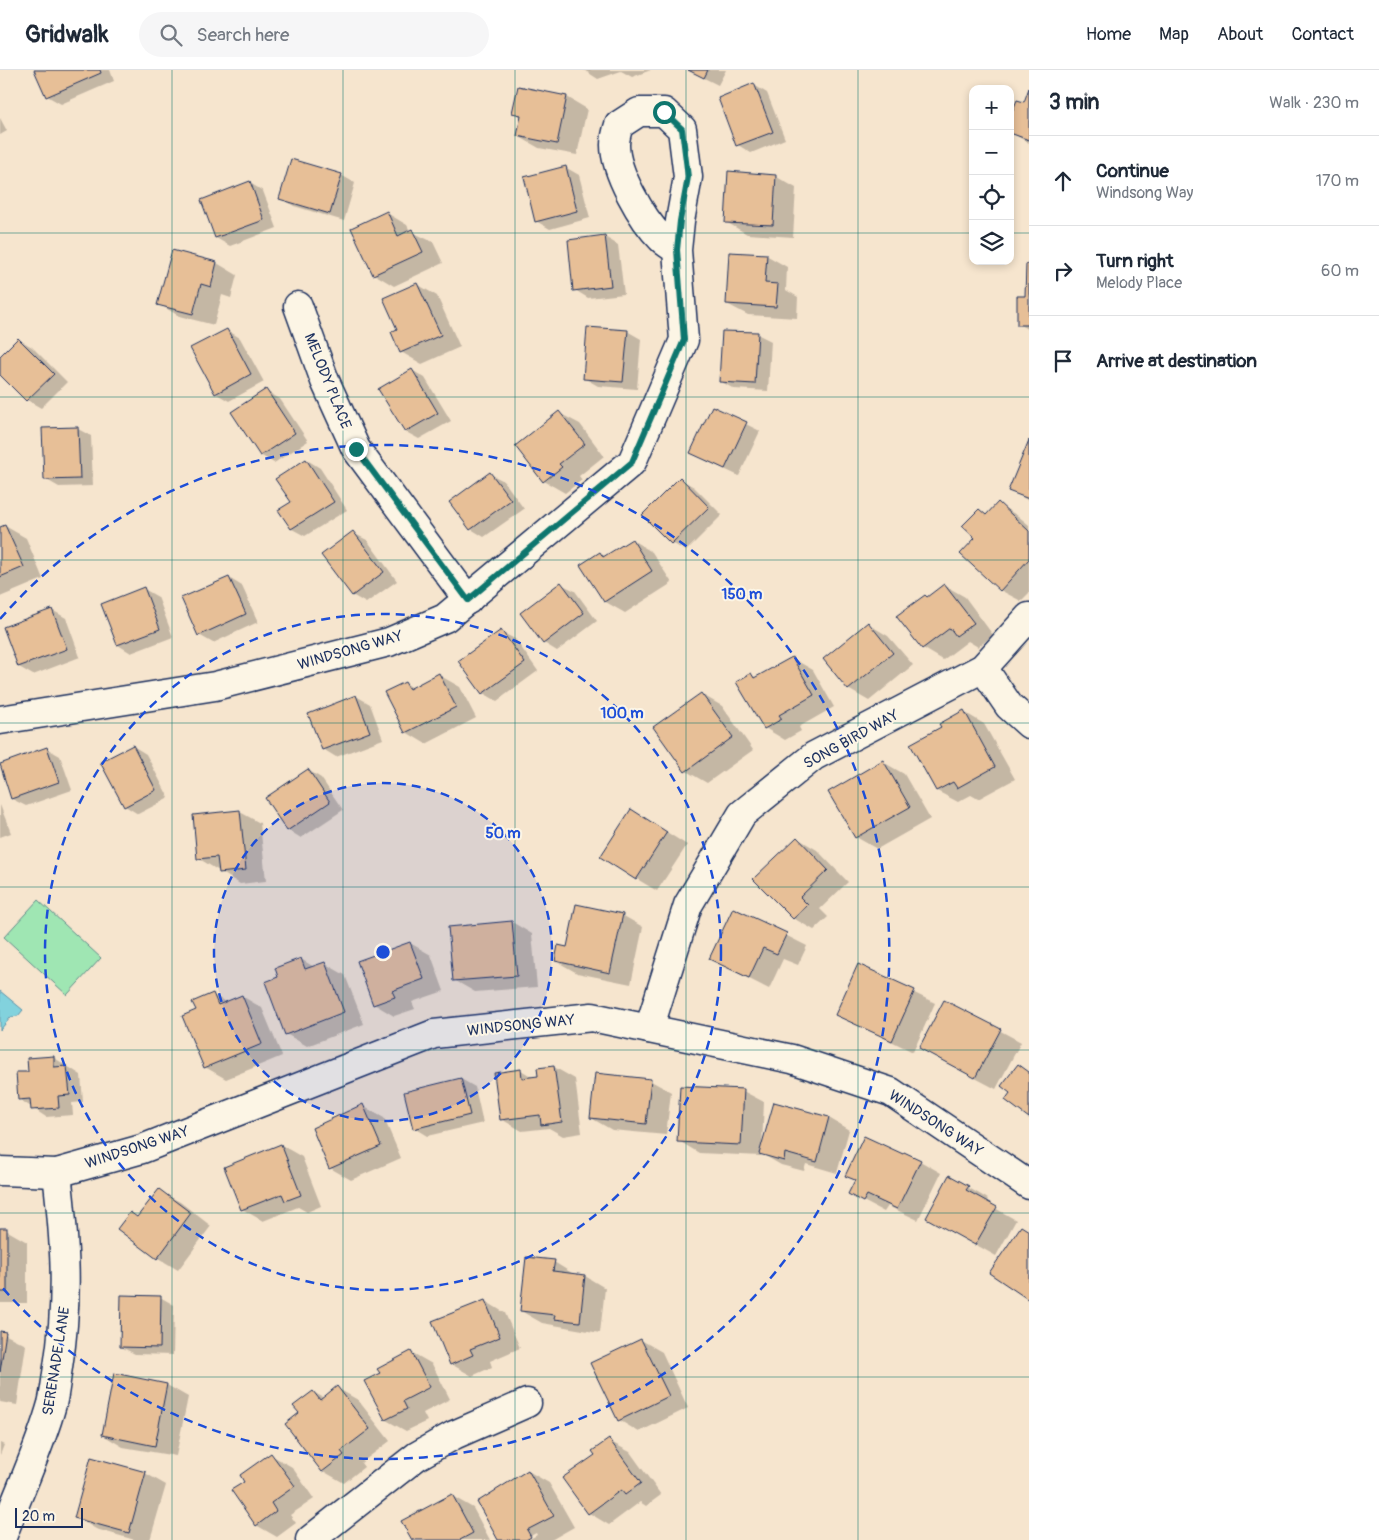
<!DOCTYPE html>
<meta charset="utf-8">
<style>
:root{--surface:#fff;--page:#f6f6f7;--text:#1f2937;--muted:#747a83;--line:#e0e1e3}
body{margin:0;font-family:Pangolin,sans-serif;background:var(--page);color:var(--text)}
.controls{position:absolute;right:15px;top:15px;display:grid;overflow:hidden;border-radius:10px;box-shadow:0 2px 8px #0003}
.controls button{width:45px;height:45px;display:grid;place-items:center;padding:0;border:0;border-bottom:1px solid var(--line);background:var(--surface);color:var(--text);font:25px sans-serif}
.scale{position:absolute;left:15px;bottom:12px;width:68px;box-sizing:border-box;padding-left:5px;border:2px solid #1b2f5e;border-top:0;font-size:14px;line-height:18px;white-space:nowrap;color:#1b2f5e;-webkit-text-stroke:4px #fcf5e5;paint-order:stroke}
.stop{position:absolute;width:15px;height:15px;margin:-11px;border:4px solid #0f766e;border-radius:50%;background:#fff}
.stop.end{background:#0f766e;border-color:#fff;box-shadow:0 1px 5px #0008}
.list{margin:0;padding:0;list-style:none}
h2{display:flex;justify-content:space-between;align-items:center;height:65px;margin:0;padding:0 20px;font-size:21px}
h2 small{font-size:16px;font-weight:400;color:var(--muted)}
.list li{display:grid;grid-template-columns:32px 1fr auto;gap:15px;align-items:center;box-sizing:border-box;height:90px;padding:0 20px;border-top:1px solid var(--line)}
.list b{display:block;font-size:19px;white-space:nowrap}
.list p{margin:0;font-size:16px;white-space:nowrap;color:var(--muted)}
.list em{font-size:16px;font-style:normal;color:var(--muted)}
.icon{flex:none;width:28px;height:28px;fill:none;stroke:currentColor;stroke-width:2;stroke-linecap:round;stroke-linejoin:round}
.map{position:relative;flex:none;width:1029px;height:1470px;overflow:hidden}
header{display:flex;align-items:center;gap:30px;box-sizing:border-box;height:70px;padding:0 25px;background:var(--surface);border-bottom:1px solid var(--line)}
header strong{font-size:24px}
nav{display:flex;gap:28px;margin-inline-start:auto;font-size:18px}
.search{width:350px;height:45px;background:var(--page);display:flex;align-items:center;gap:12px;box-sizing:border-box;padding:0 18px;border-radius:28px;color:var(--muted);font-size:19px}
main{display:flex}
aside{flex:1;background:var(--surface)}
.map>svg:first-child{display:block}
.green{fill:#9fe6b3;stroke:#5d8a88}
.water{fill:#82d2dd;stroke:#5991aa}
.shadow{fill:#0003}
.building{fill:#e7bf97;stroke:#1b2f5e}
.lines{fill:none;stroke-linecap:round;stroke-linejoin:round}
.minor-casing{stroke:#1b2f5e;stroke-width:31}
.minor{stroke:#fcf5e5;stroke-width:28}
.route{stroke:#0f766e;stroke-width:6}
.grid{fill:none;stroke:#0f766e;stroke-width:1;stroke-opacity:0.55}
.ring{fill:none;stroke:#1d4ed8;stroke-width:2.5;stroke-dasharray:9 6}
.labels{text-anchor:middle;stroke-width:4;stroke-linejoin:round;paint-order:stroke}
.street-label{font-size:15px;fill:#1b2f5e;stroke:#fcf5e5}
.centre{fill:#1d4ed8;stroke:#fcf5e5;stroke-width:2.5}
.ring-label{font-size:15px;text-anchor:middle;font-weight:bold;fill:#1d4ed8;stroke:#fcf5e5;stroke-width:4;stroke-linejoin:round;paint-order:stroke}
</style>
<header>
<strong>Gridwalk</strong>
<div class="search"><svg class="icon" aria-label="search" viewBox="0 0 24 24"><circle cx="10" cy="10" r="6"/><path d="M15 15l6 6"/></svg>Search here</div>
<nav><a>Home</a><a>Map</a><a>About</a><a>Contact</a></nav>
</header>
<main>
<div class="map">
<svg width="1029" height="1470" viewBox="0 0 1029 1470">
<rect width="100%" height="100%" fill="#f6e5ce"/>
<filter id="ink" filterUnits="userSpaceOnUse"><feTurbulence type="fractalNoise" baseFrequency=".02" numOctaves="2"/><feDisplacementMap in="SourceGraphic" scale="10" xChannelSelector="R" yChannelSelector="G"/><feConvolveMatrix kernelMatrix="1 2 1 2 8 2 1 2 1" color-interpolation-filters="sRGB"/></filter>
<g filter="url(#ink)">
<polygon class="green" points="38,830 101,888 67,925 4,867"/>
<polygon class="water" points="0,921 23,940 18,946 11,947 0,960"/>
<g class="shadow">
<polygon points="35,0 110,0 114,11 61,34 47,26"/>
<polygon points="584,0 651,0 632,7 621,1 598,9"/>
<polygon points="688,0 726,0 718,15"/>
<polygon points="754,15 767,23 785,69 751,83 738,75"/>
<polygon points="1029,21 1029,73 1010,62"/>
<polygon points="567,27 587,39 577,85 539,78 518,66 522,47 514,43"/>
<polygon points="0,48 7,61 0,65"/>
<polygon points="565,97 579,105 590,148 550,159 536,151"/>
<polygon points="341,105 355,113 344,151 294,136 281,128"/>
<polygon points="775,106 796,118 793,167 747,164 726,152"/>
<polygon points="250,113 263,121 277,158 230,176 216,168"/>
<polygon points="387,143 407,155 410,161 433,172 443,193 394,216 374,204"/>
<polygon points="605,167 618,175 624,224 588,228 575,220"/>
<polygon points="766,185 787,197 786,220 798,227 797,248 748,245 727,234"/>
<polygon points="217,193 237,205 231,228 222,225 214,255 179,246 159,234"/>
<polygon points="1029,195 1029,260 1018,254 1026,227"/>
<polygon points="417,214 437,226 460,277 422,294 401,282 399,260"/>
<polygon points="227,260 240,268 264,312 229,331 215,323"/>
<polygon points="627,261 641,269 637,319 598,316 584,308"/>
<polygon points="757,264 771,271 768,321 734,319 720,311"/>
<polygon points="18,269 32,277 67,312 41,338 27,330 0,303 0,287"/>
<polygon points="412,300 425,308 451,351 419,369 406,362"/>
<polygon points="266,321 280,329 308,371 274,393 260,385"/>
<polygon points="713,338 760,361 739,406 705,390"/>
<polygon points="559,343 580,354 604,386 579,406 582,410 565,423 544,411 516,376"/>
<polygon points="78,359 91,366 93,416 59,417 45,409"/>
<polygon points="1029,374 1029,431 1010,420"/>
<polygon points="307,390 320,398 347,440 305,466 292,459 293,433"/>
<polygon points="490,404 504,411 524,439 484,467 471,459"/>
<polygon points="680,409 694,417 722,445 686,481 672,473"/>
<polygon points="998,434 1018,446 1029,455 1029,523 1021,531 1000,520 976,468 979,440 987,445"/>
<polygon points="5,456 26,468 43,509 0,527 0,459"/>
<polygon points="353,463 367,470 397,511 366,533 352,525"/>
<polygon points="632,470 652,482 672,513 625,543 604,531 600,483 606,487"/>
<polygon points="229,508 242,516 258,552 213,573 199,565"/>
<polygon points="561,514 575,521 597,551 557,581 544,573"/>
<polygon points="944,515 965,527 993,565 978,577 968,571 943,590 923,578 928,528"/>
<polygon points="144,519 158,527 173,567 131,583 118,575"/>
<polygon points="52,540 66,548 80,587 33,605 19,597 5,558"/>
<polygon points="868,554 888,566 913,595 869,631 848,619"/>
<polygon points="501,562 515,569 538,601 497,631 483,623"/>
<polygon points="792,588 813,600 834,637 799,657 801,661 785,670 765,658 751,605 757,608"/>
<polygon points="439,605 460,617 476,648 426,674 406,662 405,613 413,618"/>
<polygon points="701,624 722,636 753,680 707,713 686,701"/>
<polygon points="356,626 370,634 383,669 336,687 323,679"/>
<polygon points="964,642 984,654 1015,709 978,729 971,725 958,732 937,721 912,675 943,658"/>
<polygon points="133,676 146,684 169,728 138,744 125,736"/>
<polygon points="46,678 60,686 72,720 26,736 12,729 0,695"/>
<polygon points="883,692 904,704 930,749 877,779 856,767 830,723"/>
<polygon points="308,700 321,708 343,740 301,768 288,760"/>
<polygon points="0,735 11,763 0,767"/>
<polygon points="632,740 687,775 657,821 637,809"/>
<polygon points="240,742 260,753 266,811 240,814 198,788"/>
<polygon points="797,768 817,780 848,812 820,839 828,847 814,860 793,848"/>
<polygon points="734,839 807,876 798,895 783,889 769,919 710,889"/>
<polygon points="622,845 643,857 631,914 577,903 556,891 568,878"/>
<polygon points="512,852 532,864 537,917 475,922 454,910"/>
<polygon points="410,873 431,885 444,921 412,932 415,939 394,946 374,934"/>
<polygon points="301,889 314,897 324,893 345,905 364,954 307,976 286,964 280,907"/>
<polygon points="859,896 935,933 913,982 837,944"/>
<polygon points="213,925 226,932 242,926 262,938 282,986 226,1009 205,997 197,941"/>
<polygon points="945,931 1021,972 996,1019 941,990"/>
<polygon points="53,987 81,1005 83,1032 72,1033 73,1045 46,1047 19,1029 29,1003"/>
<polygon points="554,997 575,1009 582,1063 563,1066 549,1058 522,1061 501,1049 521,1000 534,1008 540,1007 539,999"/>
<polygon points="461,1009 475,1017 483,1053 427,1066 414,1058"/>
<polygon points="651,1011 671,1022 666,1065 612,1060 591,1048"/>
<polygon points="743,1021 764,1032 762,1076 829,1048 849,1060 837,1103 806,1094 804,1101 781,1095 762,1084 761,1086 699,1083 679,1071"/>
<polygon points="363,1036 384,1048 401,1088 351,1110 330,1098"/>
<polygon points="281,1075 302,1087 321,1136 307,1142 298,1137 263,1151 242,1139"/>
<polygon points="904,1086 920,1091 941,1103 918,1150 888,1136 884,1142 850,1124 856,1111 847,1106"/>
<polygon points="950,1107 988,1129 986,1133 1016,1150 996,1186 948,1159"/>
<polygon points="159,1121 180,1132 211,1156 178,1200 158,1188 138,1148"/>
<polygon points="0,1160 6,1160 27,1172 27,1233 0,1233"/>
<polygon points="554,1192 575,1205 585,1206 605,1218 600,1263 542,1253 521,1241"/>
<polygon points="160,1227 174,1235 173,1285 135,1284 121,1277"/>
<polygon points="485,1231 505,1243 520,1278 490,1291 492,1297 472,1306 451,1294"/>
<polygon points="0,1262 26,1275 17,1335 0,1332"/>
<polygon points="641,1270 662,1282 688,1338 639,1362 619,1350"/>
<polygon points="411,1282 432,1294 450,1329 423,1343 427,1351 406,1361 386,1350 382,1304"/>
<polygon points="115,1305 167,1315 188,1327 176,1386 123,1377 103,1365"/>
<polygon points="337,1318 358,1330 390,1371 361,1393 364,1397 344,1413 323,1401 301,1344 313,1322 324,1328"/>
<polygon points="609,1371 630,1382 661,1425 646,1436 640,1432 609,1455 589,1443 597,1385"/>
<polygon points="0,1373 4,1375 0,1385"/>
<polygon points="271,1385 292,1397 314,1429 290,1445 296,1453 277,1467 256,1455 245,1412"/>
<polygon points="528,1401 549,1413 574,1457 551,1470 528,1470 537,1465 536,1463 523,1470 499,1470"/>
<polygon points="145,1403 166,1415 150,1470 135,1470 96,1459 76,1447"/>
<polygon points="452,1426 473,1438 490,1470 413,1470"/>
</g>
<g class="building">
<polygon points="34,0 100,0 101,3 46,27"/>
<polygon points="688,0 708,0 704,8"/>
<polygon points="754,13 773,62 736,76 718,28"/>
<polygon points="518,16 567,26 557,74 517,66 521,45 512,43"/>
<polygon points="1029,18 1029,70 1010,63 1010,47 1017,30 1024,32"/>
<polygon points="291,89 342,104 330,144 279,129"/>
<polygon points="566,96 577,141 535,152 524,107"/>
<polygon points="728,101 776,105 773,155 725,153"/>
<polygon points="250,111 264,150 215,168 201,130"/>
<polygon points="387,141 398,166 412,159 423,182 373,205 351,158"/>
<polygon points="605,165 611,216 573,221 568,170"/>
<polygon points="172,180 217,192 211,217 201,214 193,244 157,235"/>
<polygon points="729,182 767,184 765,213 778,214 776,237 726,234"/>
<polygon points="1026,194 1029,194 1029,255 1017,255 1017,226 1025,226"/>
<polygon points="417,213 441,265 400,283 391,262 397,259 383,228"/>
<polygon points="587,257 628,260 623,312 583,309"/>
<polygon points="227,259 251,304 215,324 190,278"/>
<polygon points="722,261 758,262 755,314 719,312"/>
<polygon points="18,268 54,304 26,331 0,305 0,286"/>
<polygon points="412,299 438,343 405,362 378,319"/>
<polygon points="266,319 295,363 260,386 231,342"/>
<polygon points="712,336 747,352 725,399 690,383"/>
<polygon points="559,341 585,374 559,394 562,397 543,412 515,376"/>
<polygon points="78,357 80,409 44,410 42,358"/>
<polygon points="1029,370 1029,429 1008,421"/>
<polygon points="306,389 334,432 291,459 278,440 291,432 275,409"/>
<polygon points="490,402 511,430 470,460 449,432"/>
<polygon points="680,407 709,437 671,474 642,445"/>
<polygon points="998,432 1029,461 1029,489 1000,521 960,484 975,468 962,456 979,439 986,445"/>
<polygon points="5,455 24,497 0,507 0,457"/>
<polygon points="353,461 384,502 352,526 321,485"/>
<polygon points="632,469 652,501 604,532 580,495 600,482 603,487"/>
<polygon points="229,507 246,544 198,566 181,528"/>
<polygon points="561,512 584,543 543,574 520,543"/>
<polygon points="944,514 974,553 956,566 950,558 922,579 896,546 925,525 927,527"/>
<polygon points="144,517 160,559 117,575 101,534"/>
<polygon points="52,539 67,579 18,597 3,557"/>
<polygon points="868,552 893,583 848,620 823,589"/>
<polygon points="501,560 525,593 482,624 458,591"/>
<polygon points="792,587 814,625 779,645 782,649 764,659 736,612 751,603 754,608"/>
<polygon points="439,603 456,637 405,663 384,622 405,612 409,619"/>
<polygon points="701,623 733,667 685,702 653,657"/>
<polygon points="356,625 370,662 322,680 308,644"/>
<polygon points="964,640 995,697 957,718 953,712 936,721 910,674 941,657 939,654"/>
<polygon points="133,675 156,720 124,737 100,692"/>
<polygon points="47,677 59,712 11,729 0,694"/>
<polygon points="883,690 910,737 855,768 828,722"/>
<polygon points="308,699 330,732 287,761 265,728"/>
<polygon points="631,739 667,762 636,810 600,787"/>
<polygon points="240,740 246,800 219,803 217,787 197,789 193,745"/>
<polygon points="797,767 828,800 800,827 808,835 793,849 753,809"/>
<polygon points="576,834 623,844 610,903 555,891 558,875 567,877"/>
<polygon points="733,838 787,863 777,884 763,878 749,908 709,889"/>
<polygon points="512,851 517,906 453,911 448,857"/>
<polygon points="410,872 424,909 392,921 395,927 373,935 357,891"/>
<polygon points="301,888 305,899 325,892 344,942 285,965 265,912 278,907 275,898"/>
<polygon points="858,894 915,920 892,971 835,945"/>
<polygon points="213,923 218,935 242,925 262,974 204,998 182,946 196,940 192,932"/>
<polygon points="944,930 1001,959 975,1008 919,978"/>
<polygon points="54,986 54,997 67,996 70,1025 58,1026 59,1038 31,1040 30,1029 18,1030 16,1002 28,1002 27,988"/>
<polygon points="1018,994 1029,1002 1029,1048 1005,1030 1010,1023 1001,1016"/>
<polygon points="554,996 562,1052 541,1055 540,1045 500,1050 494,1003 521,999 522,1008 538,1006 537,998"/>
<polygon points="595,1003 651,1009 646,1054 590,1048"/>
<polygon points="461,1008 470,1045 413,1059 404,1022"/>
<polygon points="680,1016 744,1019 741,1075 677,1072"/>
<polygon points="774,1032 829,1047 817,1092 785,1083 784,1091 759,1084"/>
<polygon points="363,1034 381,1076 329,1099 312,1058"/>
<polygon points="864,1066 903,1084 904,1082 921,1090 897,1139 867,1125 863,1132 848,1124 855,1110 845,1106"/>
<polygon points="281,1074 301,1125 285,1131 282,1124 241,1140 224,1097"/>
<polygon points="949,1105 969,1116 966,1120 997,1137 975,1175 926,1148"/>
<polygon points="159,1119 191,1143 157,1189 117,1159 130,1142 137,1147"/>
<polygon points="1021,1156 1029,1161 1029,1230 989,1203"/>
<rect x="0" y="1158" width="7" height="64"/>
<polygon points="526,1187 555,1190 553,1201 585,1205 580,1252 554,1249 555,1245 520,1241"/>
<polygon points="121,1225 161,1226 160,1278 120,1277"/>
<polygon points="485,1230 500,1267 470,1279 473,1285 450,1295 432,1251"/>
<polygon points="0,1261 6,1262 0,1302"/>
<polygon points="641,1269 669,1326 618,1351 590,1293"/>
<polygon points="411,1281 430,1317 403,1331 407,1339 385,1350 364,1311 380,1303 377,1299"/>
<polygon points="114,1303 167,1314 155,1376 102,1365"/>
<polygon points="337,1316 370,1359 341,1381 344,1385 322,1402 285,1354 299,1343 293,1336 313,1321 320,1330"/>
<polygon points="609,1369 641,1413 625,1425 621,1420 588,1444 562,1408 595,1385 592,1381"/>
<polygon points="271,1383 295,1416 271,1433 276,1441 256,1456 231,1420 244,1412 240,1405"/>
<polygon points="91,1387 146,1402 129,1463 74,1448"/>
<polygon points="528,1400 554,1446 527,1460 531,1467 526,1470 498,1470 477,1432"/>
<polygon points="452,1424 473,1463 460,1470 412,1470 401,1451"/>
</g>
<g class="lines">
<defs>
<g id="minor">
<polyline points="298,236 325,311 356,379 468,530"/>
<polyline points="983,598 1009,636 1029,654"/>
<path d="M0,650L215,616L389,572L445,548L632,392L684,270L677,180L680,151L688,107L682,59L664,42H639L619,55C617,61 615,68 615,75C615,102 642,149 661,168C665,173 672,176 677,180"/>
<polyline points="649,959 688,835 742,744 814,686 983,598 1029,547"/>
<polyline points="0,1101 57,1103 142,1079 434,964 592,947 792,989 891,1022 1029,1115"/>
<path d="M1,1470C17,1425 39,1381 52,1334C55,1322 56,1309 58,1297C69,1228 65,1172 57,1103"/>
<polyline points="310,1470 417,1386 454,1365 527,1333"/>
</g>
</defs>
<use href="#minor" class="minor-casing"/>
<use href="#minor" class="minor"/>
</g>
</g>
<g class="lines" filter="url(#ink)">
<polyline class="route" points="356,379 468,530 632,392 684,270 677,180 680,151 688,107 682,59 664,42"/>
</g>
<path class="grid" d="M172,0V1470M343,0V1470M515,0V1470M686,0V1470M858,0V1470M0,163H973M1010,163H1029M0,327H1029M0,490H1029M0,653H1029M0,817H1029M0,980H1029M0,1143H1029M0,1307H1029"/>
<circle cx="383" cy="882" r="169" fill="#1d4ed8" fill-opacity=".12"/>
<g class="ring">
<circle cx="383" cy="882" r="169"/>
<circle cx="383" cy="882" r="338"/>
<path d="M0 549A507 507 0 1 1 0 1215"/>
</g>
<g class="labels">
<g class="street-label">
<text transform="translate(328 311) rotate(68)" y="5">MELODY PLACE</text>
<text transform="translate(350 580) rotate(-16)" y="5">WINDSONG WAY</text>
<text transform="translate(851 669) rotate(-29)" y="5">SONG BIRD WAY</text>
<text transform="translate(521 955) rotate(-6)" y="5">WINDSONG WAY</text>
<text transform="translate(936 1053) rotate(33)" y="5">WINDSONG WAY</text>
<text transform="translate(137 1077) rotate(-18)" y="5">WINDSONG WAY</text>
<text transform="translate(56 1291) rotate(-81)" y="5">SERENADE LANE</text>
</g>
</g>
<circle cx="383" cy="882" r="8" class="centre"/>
<g class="ring-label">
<text x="742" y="529">150 m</text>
<text x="622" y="648">100 m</text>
<text x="503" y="768">50 m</text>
</g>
</svg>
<div class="controls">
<button>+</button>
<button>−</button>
<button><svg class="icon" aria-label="locate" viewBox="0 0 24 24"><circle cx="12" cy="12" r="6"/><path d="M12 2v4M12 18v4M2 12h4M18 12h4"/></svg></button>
<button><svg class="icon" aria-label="layers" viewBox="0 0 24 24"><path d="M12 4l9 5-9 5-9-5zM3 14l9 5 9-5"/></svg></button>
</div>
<div class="scale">20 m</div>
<div class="stop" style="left:664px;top:42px"></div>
<div class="stop end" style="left:356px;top:379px"></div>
</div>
<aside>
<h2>3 min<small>Walk · 230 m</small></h2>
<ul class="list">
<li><svg class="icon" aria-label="ahead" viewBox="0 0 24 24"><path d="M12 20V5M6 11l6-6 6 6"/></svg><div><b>Continue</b><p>Windsong Way</p></div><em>170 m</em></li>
<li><svg class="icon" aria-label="right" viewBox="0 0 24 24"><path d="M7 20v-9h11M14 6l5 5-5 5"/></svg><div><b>Turn right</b><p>Melody Place</p></div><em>60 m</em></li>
<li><svg class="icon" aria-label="arrive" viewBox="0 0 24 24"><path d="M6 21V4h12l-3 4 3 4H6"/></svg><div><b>Arrive at destination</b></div></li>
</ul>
</aside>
</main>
